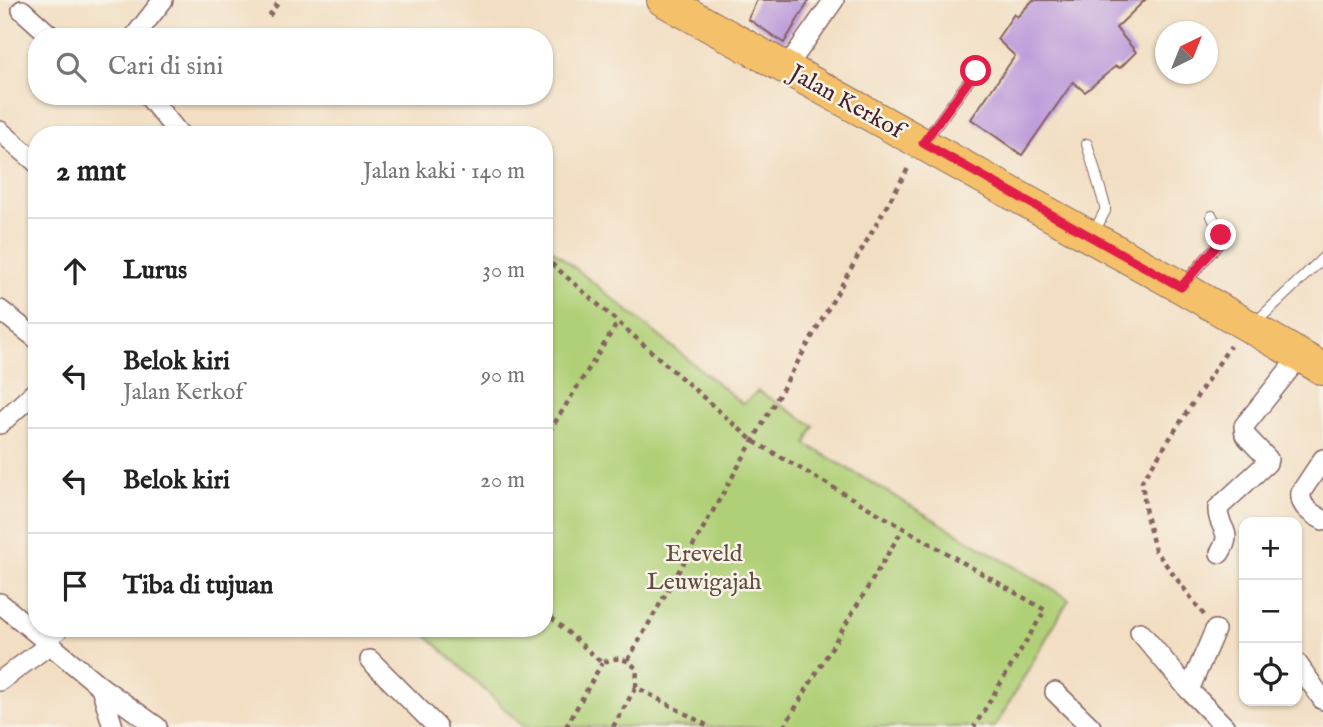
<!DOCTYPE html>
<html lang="id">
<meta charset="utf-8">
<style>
:root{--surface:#fff;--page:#f2f2f2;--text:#222;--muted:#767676;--line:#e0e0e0}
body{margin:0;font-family:"IM FELL English",serif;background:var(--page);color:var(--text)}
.controls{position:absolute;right:21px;bottom:21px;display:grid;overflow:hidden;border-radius:14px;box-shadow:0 2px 5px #0004}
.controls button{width:63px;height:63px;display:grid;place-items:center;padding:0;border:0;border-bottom:2px solid var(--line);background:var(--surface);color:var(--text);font:35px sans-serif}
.compass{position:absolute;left:1155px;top:21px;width:63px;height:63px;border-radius:50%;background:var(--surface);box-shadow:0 2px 5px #0004;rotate:43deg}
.stop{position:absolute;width:21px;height:21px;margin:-16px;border:5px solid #e11d48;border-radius:50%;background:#fff}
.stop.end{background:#e11d48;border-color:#fff;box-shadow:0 2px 7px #0008}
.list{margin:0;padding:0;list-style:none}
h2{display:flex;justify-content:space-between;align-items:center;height:91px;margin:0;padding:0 28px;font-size:30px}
h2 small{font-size:23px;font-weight:400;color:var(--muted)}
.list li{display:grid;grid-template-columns:46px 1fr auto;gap:21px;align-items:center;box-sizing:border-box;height:105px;padding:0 28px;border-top:2px solid var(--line)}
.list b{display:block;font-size:26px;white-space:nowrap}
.list p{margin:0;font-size:23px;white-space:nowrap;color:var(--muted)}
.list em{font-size:23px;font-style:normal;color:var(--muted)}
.icon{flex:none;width:38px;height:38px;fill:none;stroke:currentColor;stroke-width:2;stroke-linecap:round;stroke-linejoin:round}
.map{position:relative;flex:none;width:1323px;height:727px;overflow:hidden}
.search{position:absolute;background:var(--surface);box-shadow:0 2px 5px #0004;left:28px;top:28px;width:525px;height:77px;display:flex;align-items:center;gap:18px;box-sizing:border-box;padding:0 24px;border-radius:28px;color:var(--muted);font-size:26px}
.panel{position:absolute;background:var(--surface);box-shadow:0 2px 5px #0004;left:28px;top:126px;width:525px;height:511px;border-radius:28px}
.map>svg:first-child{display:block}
.green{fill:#b0d077;stroke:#7d7851;stroke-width:2}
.building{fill:#b996d9}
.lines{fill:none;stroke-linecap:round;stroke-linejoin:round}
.service-casing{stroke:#856260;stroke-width:12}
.minor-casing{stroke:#856260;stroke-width:22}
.primary-casing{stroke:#856260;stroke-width:34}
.path{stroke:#856260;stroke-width:4.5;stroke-dasharray:5 5;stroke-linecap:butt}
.service{stroke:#fff;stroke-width:10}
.minor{stroke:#fff;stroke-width:19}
.primary{stroke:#f4c16a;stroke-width:32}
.route{stroke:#e11d48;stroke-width:9}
.labels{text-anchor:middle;stroke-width:5;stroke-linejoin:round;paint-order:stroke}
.street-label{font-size:24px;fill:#4a1f2b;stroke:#f7f3e8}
.park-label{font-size:24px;fill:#644b3e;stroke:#f7f3e8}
</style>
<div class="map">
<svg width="1323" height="727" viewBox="0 0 1323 727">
<rect width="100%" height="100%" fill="#f7f3e8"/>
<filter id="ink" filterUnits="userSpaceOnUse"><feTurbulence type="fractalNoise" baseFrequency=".0143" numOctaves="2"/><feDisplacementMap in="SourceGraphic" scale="14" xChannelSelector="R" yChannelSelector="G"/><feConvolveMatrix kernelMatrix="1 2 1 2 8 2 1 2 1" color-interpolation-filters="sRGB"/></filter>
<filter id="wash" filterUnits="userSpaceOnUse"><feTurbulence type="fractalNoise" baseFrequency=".00686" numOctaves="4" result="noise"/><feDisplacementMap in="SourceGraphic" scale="28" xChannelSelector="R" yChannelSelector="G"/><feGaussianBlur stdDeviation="1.57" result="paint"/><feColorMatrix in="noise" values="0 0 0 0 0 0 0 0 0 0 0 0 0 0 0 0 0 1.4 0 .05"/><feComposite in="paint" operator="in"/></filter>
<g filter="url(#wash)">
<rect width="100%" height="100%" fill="#f2dec2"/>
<polygon class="green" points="544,243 743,404 758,391 814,426 806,444 1069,599 995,727 524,727 419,628 544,628"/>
<g id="blocks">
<g class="building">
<polygon points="757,0 809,0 784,43 748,19"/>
<polygon points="1033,0 1145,0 1116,28 1136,52 1120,68 1116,66 1085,92 1073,82 1022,155 971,119 1015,56 997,39 1014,14 1017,17"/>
</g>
</g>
</g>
<g filter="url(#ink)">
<use href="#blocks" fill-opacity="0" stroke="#856260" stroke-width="2"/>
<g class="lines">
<defs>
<g id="service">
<polyline points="925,141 976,71"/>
<polyline points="1087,144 1105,206 1105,211 1093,234"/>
<polyline points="1184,284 1220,242 1221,235 1212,216"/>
<polyline points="1253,325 1323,258"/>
<polyline points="49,644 66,628"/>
</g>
<g id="minor">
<polyline points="22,10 52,37"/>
<polyline points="134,37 163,0"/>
<polyline points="786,68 834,0"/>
<polyline points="148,96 180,135"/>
<polyline points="0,131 37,163"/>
<polyline points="0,310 37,339"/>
<polyline points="0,424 37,390"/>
<path d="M1323,459L1301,492C1299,507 1312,514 1323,520"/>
<path d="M1220,553C1235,529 1217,530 1218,508L1267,463L1268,459L1245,435L1244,426L1300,356"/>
<polyline points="0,603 101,687 113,727"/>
<polyline points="1215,630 1189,690 1225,727"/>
<polyline points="1140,632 1189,690"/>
<polyline points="370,660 437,727"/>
<polyline points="1297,663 1323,700"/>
<polyline points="0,681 49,645"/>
<polyline points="101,687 157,727"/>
<polyline points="1055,692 1091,727"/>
</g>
<polyline id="primary" points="663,0 1181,287 1323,369"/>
</defs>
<use href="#service" class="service-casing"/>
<use href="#minor" class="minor-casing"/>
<use href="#primary" class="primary-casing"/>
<g class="path">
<polyline points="269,16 280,0"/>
<polyline points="544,257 753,441 1045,610 974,727"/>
<polyline points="544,440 618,322"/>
<path d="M544,611L602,663C617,656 625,657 637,669L636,687L710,727"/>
<polyline points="1204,615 1155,550 1146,515 1142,481 1230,346"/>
<polyline points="628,660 910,165"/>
<polyline points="566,727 602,663"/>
<polyline points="613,727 636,687"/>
<polyline points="784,727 904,527"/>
</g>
<use href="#service" class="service"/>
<use href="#minor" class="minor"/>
<use href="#primary" class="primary"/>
</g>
</g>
<g class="lines" filter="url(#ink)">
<polyline class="route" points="976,71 923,143 1181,287 1220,242 1221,235"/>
</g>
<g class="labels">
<g class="street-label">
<text transform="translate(847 101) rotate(29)" y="8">Jalan Kerkof</text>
</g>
<g class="park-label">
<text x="704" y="561">Ereveld<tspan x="704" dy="28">Leuwigajah</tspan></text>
</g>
</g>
</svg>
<div class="controls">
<button>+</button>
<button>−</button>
<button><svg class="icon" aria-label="locate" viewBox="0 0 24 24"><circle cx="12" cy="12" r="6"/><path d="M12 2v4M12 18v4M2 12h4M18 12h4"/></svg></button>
</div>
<svg class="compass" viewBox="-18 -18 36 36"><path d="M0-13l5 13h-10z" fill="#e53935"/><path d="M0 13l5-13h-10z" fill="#767676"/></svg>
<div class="stop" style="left:976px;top:71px"></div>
<div class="stop end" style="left:1221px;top:235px"></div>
<div class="search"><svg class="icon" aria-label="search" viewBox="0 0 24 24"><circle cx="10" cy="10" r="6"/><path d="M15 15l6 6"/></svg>Cari di sini</div>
<section class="panel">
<h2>2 mnt<small>Jalan kaki · 140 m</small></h2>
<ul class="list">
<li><svg class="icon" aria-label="ahead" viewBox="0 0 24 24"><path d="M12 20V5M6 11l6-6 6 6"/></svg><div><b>Lurus</b></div><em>30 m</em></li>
<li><svg class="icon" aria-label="left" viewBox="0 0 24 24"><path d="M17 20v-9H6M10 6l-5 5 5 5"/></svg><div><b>Belok kiri</b><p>Jalan Kerkof</p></div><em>90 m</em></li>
<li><svg class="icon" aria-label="left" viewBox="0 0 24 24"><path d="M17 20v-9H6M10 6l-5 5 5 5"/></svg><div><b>Belok kiri</b></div><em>20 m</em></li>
<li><svg class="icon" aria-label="arrive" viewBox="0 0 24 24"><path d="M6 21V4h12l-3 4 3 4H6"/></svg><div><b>Tiba di tujuan</b></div></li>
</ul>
</section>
</div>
